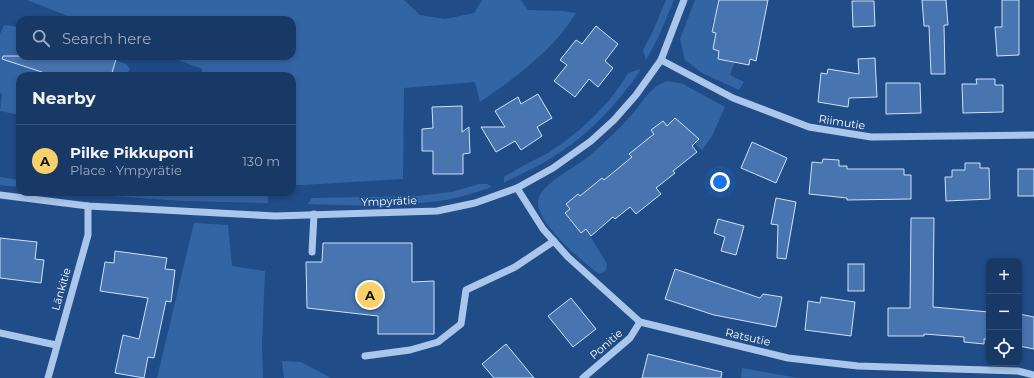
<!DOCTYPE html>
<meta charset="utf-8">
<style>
:root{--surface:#183966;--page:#21406c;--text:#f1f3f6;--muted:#9facbf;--line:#36537a;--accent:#f8d16a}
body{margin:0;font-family:Montserrat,sans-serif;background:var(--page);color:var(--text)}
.controls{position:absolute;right:12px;bottom:12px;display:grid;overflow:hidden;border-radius:8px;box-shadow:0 2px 6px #0003}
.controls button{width:36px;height:36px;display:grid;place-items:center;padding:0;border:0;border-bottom:1px solid var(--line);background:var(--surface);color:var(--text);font:20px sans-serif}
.you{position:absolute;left:720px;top:182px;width:14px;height:14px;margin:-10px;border:3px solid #fff;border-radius:50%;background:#1a73e8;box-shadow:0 0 0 6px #1a73e833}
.badge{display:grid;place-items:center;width:26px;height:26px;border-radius:50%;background:var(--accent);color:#111;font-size:13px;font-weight:700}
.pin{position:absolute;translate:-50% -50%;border:2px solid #fff;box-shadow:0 1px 4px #0006}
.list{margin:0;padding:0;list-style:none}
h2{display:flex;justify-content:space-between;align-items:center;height:52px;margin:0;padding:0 16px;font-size:17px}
h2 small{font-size:13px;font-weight:400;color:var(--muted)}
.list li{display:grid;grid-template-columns:26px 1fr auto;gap:12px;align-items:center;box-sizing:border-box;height:72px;padding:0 16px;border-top:1px solid var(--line)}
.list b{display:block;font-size:15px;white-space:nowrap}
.list p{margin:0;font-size:13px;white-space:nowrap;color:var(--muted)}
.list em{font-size:13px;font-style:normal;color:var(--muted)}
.icon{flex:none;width:22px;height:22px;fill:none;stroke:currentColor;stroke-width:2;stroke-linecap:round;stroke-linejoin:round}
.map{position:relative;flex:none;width:1034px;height:378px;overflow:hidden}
.search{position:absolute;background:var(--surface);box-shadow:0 2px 6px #0003;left:16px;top:16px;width:280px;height:44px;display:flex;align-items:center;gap:10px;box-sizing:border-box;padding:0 14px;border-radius:12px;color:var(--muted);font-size:15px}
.panel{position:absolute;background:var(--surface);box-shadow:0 2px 6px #0003;left:16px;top:72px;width:280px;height:124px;border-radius:12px}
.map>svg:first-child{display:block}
.green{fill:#3365a5}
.building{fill:#4875b0;stroke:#cfe1f8}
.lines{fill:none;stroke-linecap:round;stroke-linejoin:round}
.minor{stroke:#aac6ea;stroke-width:7}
.labels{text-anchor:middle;stroke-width:3.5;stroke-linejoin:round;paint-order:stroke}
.street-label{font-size:11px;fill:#fff;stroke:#204c88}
</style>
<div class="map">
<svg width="1034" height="378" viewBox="0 0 1034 378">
<rect width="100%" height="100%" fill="#204c88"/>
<g class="green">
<path d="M27,0H404L420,15L445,19L474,13L482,0H521L528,10L563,11L576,13C553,51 516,77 480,102L475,82L404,88L403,179L302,185H292V76H201L202,69L168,56H292V20H78Z"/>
<polygon points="666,0 674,0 658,38 646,60 643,50 653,31"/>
<polygon points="695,0 724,0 719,1 716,13 719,22 713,20 711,32 716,33 713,49 719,51 718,59 735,62 730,75 744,82 739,90 702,73 685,60 680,39"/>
<polygon points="4,25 20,27 21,56 19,65 54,76 20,76 20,115 0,111 2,94 0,93 0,34"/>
<polygon points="116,60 126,64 130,69 126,76 111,76"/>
<path d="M641,69C618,104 588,135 553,157C538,167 520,174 504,183V177C518,168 533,161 548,153C579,133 610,105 628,73Z"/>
<path d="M667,81L683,84L725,107L712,136L702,150L695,144L699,139L675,118L667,126L663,121L651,130L657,138L642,143L629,154L635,161L632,164L628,160L609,175L613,180L608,184L602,178L591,187L583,200L578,194L566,204L570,209L565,214L581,233L586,229L607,264L606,271L599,274C583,262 535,222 538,201C540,184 576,167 589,156C603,144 616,132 629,118C642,104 649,87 667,81Z"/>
<polygon points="0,177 20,180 20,187 0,185"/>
<path d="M479,184H487L492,187C479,191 465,196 451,199C404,207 355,206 308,204L312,198L417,196L452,192Z"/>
<polygon points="85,192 152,192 268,196 268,203 182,201 85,194"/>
<polygon points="194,223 228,225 232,266 265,271 262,344 263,378 157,378"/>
<polygon points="282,361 301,362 331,378 284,378"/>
<polygon points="742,368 798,378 741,378"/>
</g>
<g class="building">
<polygon points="719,0 768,0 756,61 750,59 749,65 718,59 719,51 713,49 716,33 712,32"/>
<polygon points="922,0 946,0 948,25 944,25 945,74 931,74 929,26 924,26"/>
<polygon points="1002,0 1019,0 1019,55 997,56 995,27 1002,27"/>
<polygon points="852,1 874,1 875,26 853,27"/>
<polygon points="596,26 618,44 605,61 613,68 598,87 589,79 575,97 554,81 567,65 560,60 576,40 582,44"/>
<polygon points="3,56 117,56 111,76 54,76 2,59"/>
<polygon points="875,58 877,97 849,98 848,107 818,102 821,73 827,74 828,69 859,74 858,59"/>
<polygon points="976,79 995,79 995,85 1003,85 1003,112 963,113 962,84 977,84"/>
<polygon points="886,83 920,83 921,113 886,114"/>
<polygon points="538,94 552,118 537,127 542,136 521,150 515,141 496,152 481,127 505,127 495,111 518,97 521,104"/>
<polygon points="462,106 462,132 469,127 470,153 463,154 463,174 433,174 433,151 422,151 422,129 433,128 432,107"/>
<polygon points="675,118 699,139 692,146 697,152 673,171 675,173 656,188 661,194 636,214 630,207 615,219 613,217 591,236 586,229 581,233 565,213 570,209 566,204 578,194 580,196 602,178 604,180 632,157 629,154 654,134 651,130 663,121 667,126"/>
<polygon points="752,142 787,158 776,183 741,168"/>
<polygon points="823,159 839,160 839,166 847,166 847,169 904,169 904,175 911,175 911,199 847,200 847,198 809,194 812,162 822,163"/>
<polygon points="965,163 980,163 980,168 989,168 990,199 946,201 945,177 952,177 952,170 965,170"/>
<rect x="1018" y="169" width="16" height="27"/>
<polygon points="776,198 796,202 786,259 777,258 778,225 771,224"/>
<polygon points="911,218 934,218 933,307 989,312 989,339 984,339 984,344 964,342 964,337 924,334 924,336 888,336 888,308 910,308"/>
<polygon points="718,219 744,226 736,255 721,251 725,237 714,233"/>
<polygon points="0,238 37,242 35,259 44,260 41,283 0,278"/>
<polygon points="323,243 412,243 412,282 434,281 434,334 378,334 378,316 307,308 306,262 322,262"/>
<polygon points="115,251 167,258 165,269 175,270 171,302 166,301 154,358 148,357 144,378 115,373 123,335 139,339 148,298 100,291 105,262 114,263"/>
<rect x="848" y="264" width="16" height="27"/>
<polygon points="675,269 760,298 763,294 782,297 776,327 714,315 665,299"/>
<polygon points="821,297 855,302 851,336 805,330 808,301 820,303"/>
<polygon points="571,298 596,329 573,347 548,316"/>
<polygon points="1019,314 1034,317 1034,349 1019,346"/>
<polygon points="506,344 534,378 494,378 482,364"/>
<polygon points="648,354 722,372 721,378 642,378"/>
</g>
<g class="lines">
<g class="minor">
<polyline points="661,60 733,98 809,127 871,137 1034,135"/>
<polyline points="517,188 543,229 568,257 640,322 788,358 858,366 1018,371 1034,375"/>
<polyline points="0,195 88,206 275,216 437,211 475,203 517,188 553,168 591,141 614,120 636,95 661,60 684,0"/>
<polyline points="312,252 314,214"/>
<polyline points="0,333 56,345"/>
<polyline points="365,356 410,350 438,342 461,324 466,290 515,267 554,241"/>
<polyline points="48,378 88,235 88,206"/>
<polyline points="583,378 630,338 640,322"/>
</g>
</g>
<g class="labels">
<g class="street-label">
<text transform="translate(842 122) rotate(9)" y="4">Riimutie</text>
<text transform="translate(389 201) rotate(-2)" y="4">Ympyrätie</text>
<text transform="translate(61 289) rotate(-74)" y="4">Länkitie</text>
<text transform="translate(748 337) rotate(13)" y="4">Ratsutie</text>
<text transform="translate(606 344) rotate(-41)" y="4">Ponitie</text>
</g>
</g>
</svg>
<div class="controls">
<button>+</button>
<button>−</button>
<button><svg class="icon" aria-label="locate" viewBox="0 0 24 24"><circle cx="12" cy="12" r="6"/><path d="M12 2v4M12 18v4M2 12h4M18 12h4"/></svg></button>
</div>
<div class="you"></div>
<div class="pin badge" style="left:370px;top:295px">A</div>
<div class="search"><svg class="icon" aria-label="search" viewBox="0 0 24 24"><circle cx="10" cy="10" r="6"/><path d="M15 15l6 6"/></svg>Search here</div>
<section class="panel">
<h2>Nearby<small></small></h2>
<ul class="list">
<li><span class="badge">A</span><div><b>Pilke Pikkuponi</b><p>Place · Ympyrätie</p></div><em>130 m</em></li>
</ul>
</section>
</div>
